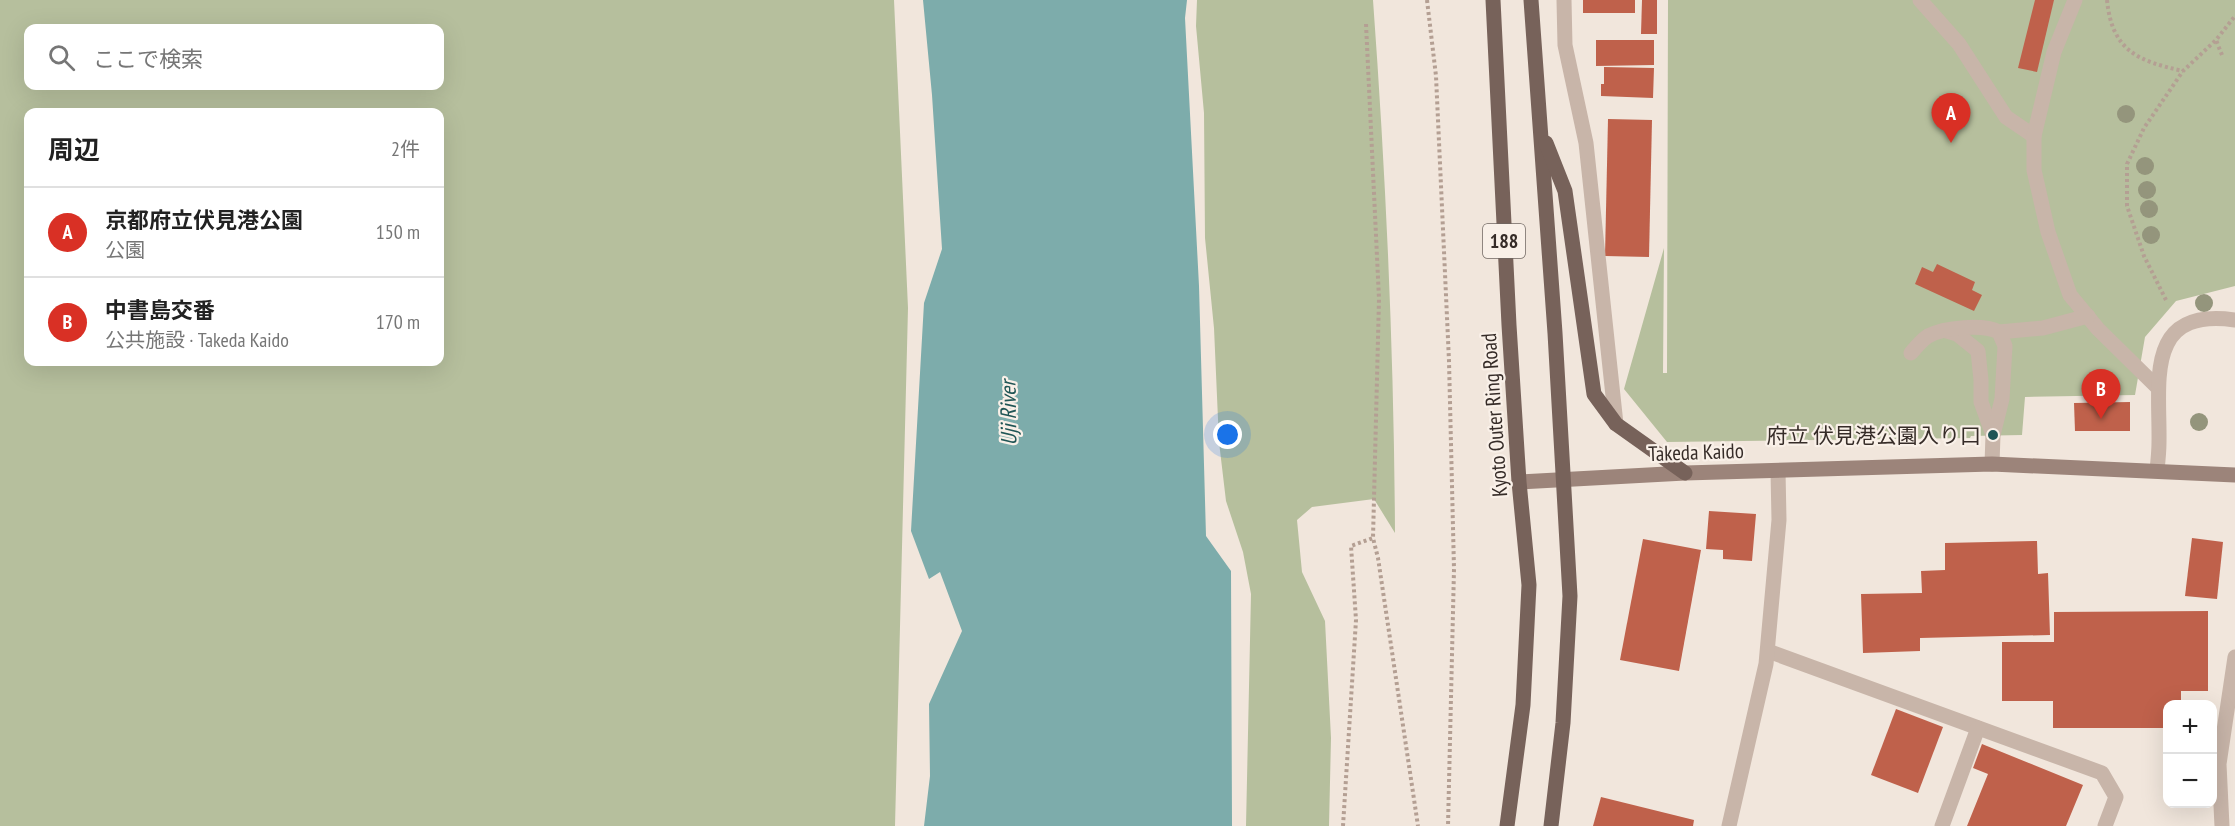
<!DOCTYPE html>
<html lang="ja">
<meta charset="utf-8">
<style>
:root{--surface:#fff;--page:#f6f6f6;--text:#222;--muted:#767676;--line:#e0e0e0;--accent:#d93025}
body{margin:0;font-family:"PT Sans Narrow","Noto Sans JP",sans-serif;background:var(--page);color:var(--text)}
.controls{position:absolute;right:18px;bottom:18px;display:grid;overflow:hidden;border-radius:12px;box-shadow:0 6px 24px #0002}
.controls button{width:54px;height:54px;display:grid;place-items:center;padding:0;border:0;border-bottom:2px solid var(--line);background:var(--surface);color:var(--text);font:30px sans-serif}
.you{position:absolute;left:1228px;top:435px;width:21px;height:21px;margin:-15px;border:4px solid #fff;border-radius:50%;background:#1a73e8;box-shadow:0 0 0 9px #1a73e833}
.badge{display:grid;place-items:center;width:39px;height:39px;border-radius:50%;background:var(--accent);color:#fff;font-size:20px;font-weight:700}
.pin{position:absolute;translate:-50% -50px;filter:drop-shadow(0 2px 3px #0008)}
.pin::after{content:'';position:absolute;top:32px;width:21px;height:18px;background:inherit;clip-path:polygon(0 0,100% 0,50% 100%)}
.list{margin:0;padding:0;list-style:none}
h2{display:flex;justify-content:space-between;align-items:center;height:78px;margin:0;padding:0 24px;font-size:26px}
h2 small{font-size:20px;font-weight:400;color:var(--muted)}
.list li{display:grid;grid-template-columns:39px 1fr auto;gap:18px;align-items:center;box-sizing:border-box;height:90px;padding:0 24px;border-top:2px solid var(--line)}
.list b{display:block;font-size:22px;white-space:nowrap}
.list p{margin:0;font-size:20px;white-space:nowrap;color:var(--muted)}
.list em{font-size:20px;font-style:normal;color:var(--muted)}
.icon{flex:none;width:33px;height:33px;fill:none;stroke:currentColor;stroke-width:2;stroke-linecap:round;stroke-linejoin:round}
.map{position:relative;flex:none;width:2235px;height:826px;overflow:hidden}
.search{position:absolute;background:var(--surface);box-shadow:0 6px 24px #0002;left:24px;top:24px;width:420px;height:66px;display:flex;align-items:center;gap:15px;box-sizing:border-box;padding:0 21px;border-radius:12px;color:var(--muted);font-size:22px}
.panel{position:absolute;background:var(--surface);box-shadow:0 6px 24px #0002;left:24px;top:108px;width:420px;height:258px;border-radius:12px}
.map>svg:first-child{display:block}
.green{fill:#b6bf9d;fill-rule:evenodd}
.water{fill:#7dacab}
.building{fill:#bf614b}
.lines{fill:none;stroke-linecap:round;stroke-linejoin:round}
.path{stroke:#b49f93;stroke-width:4;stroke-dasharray:3 3;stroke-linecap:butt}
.lane{stroke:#c8b5a9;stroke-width:15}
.street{stroke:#c8b5a9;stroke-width:15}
.secondary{stroke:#9c847a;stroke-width:15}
.primary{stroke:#77625a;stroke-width:15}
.tree{fill:#94957c}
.poi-dot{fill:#205555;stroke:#f9f0e8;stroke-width:2}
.labels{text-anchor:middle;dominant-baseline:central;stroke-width:4.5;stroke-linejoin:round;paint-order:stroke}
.shield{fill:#f9f0e8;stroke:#706762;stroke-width:1.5}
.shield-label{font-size:20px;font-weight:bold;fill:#362c28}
.street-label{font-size:21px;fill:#362c28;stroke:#f9f0e8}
.poi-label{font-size:21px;fill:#362c28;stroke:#f9f0e8;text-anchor:end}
.water-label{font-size:22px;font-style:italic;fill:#205555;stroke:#f9f0e8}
</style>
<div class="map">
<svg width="2235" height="826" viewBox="0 0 2235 826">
<rect width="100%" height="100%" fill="#f1e6dc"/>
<g class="green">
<path d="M0 0H894L908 308 895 826H0ZM28 28H440V86H28ZM28 112H440V362H28Z"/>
<path d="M1197 0H1373C1386 177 1394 355 1395 533L1374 499 1312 507 1297 520 1302 572 1325 621 1331 738 1329 826H1246L1251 594 1243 552 1226 501 1219 442 1214 328 1205 238 1204 113 1196 26Z"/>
<polygon points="1668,0 2235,0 2235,286 2176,301 2145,337 2135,395 2025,397 2022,435 1971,436 1970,438 1667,442 1624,389 1664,248 1663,373 1667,373"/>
</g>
<polygon class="water" points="923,0 1187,0 1185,18 1199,286 1206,536 1231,571 1232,826 924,826 930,776 929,704 962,631 940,572 929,579 911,531 924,303 942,249 932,95"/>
<g class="building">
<rect x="1583" y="0" width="52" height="13"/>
<polygon points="1642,0 1657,0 1657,34 1641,34"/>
<polygon points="2035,0 2054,0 2037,72 2018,68"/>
<polygon points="1596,40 1654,40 1654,65 1596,66"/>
<polygon points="1604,67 1654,68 1653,98 1601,96 1601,84 1604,84"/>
<polygon points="1608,119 1652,120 1649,257 1605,256"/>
<polygon points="1937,264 1975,282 1972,290 1982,295 1974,311 1915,284 1922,267 1933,272"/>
<polygon points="2130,402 2130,431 2075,431 2074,403"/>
<polygon points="1709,511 1756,514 1752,561 1723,559 1723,550 1706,549"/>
<polygon points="2192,538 2223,542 2217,599 2185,596"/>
<polygon points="1643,539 1701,550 1679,671 1620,660"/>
<polygon points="2037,541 2038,574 2048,573 2050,635 1920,638 1920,651 1863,653 1861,594 1922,593 1921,571 1945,570 1945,543"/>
<polygon points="2208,611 2208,691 2181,691 2181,704 2168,704 2168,728 2053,728 2053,701 2002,701 2002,642 2054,642 2054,612"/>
<polygon points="1896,709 1943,727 1918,793 1871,775"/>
<polygon points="1982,744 2083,785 2066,826 1967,826 1988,774 1973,768"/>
<polygon points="1601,797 1694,820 1693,826 1593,826"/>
</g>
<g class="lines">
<g class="path">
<polyline points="1427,0 1436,76 1449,361 1454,569 1448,826"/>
<path d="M2107 0C2112 51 2138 61 2183 71"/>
<polyline points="1366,24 1379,299 1373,538"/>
<polyline points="2222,55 2216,40 2235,16"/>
<polyline points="2166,300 2144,256 2127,206 2127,164 2144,128 2183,71 2216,40"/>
<polyline points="1343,826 1356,620 1351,546 1373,538 1378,558 1418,826"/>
</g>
<g class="lane">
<polyline points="1920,0 1959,44 2006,117 2034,136"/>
<polyline points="2075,0 2054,52 2034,136 2034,170 2048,232 2070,295 2098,329 2157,387"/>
<polyline points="1947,331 1957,334 1978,351 1981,380 1981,402 1993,435"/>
<polyline points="1999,332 2043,328 2088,316"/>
<path d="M1911 353C1916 347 1922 340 1928 336 1945 327 1983 324 1999 332L2005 346 2002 399 1993 435 1992 464"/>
<polyline points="1768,651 2102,773 2116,797 2105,826"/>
<polyline points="1729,826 1766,664 1779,520 1778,471"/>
<polyline points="1942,826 1978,728"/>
<polyline points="2222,826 2219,764 2235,657"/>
</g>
<g class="street">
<polyline points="1564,0 1565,45 1586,143 1616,424"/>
<path d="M2157 470C2158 461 2159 452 2159 442 2160 382 2144 307 2235 320"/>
</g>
<polyline class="secondary" points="1519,482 1685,473 1992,464 2235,475"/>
<g class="primary">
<polyline points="1493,0 1509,325 1519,482 1529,585 1523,705 1507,826"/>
<polyline points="1531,0 1555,333 1570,596 1563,723 1551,826"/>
<polyline points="1546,143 1565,191 1594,394 1616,424 1685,473"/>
</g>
</g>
<g class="tree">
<circle cx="2126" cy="114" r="9"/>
<circle cx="2145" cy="166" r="9"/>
<circle cx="2147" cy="190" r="9"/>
<circle cx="2149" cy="209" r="9"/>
<circle cx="2151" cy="235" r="9"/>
<circle cx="2204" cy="303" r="9"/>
<circle cx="2199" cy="422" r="9"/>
</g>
<circle class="poi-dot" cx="1993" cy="435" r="6"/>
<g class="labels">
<rect class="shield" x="1483" y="224" width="42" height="34" rx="4.5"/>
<g class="shield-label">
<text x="1504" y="241">188</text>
</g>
<g class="street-label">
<text transform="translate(1494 415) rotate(-94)">Kyoto Outer Ring Road</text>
<text transform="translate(1696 452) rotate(-2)">Takeda Kaido</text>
</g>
<g class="poi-label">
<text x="1981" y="435">府立 伏見港公園入り口</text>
</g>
<g class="water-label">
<text transform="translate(1008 413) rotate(-91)">Uji River</text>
</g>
</g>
</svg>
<div class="controls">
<button>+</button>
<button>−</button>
</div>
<div class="you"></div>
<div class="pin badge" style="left:1951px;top:143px">A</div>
<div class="pin badge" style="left:2101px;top:419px">B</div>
<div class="search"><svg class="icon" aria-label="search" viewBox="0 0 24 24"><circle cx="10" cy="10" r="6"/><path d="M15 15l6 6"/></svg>ここで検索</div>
<section class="panel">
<h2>周辺<small>2件</small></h2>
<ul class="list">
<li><span class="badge">A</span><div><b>京都府立伏見港公園</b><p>公園</p></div><em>150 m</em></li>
<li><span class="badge">B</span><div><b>中書島交番</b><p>公共施設 · Takeda Kaido</p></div><em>170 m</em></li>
</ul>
</section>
</div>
